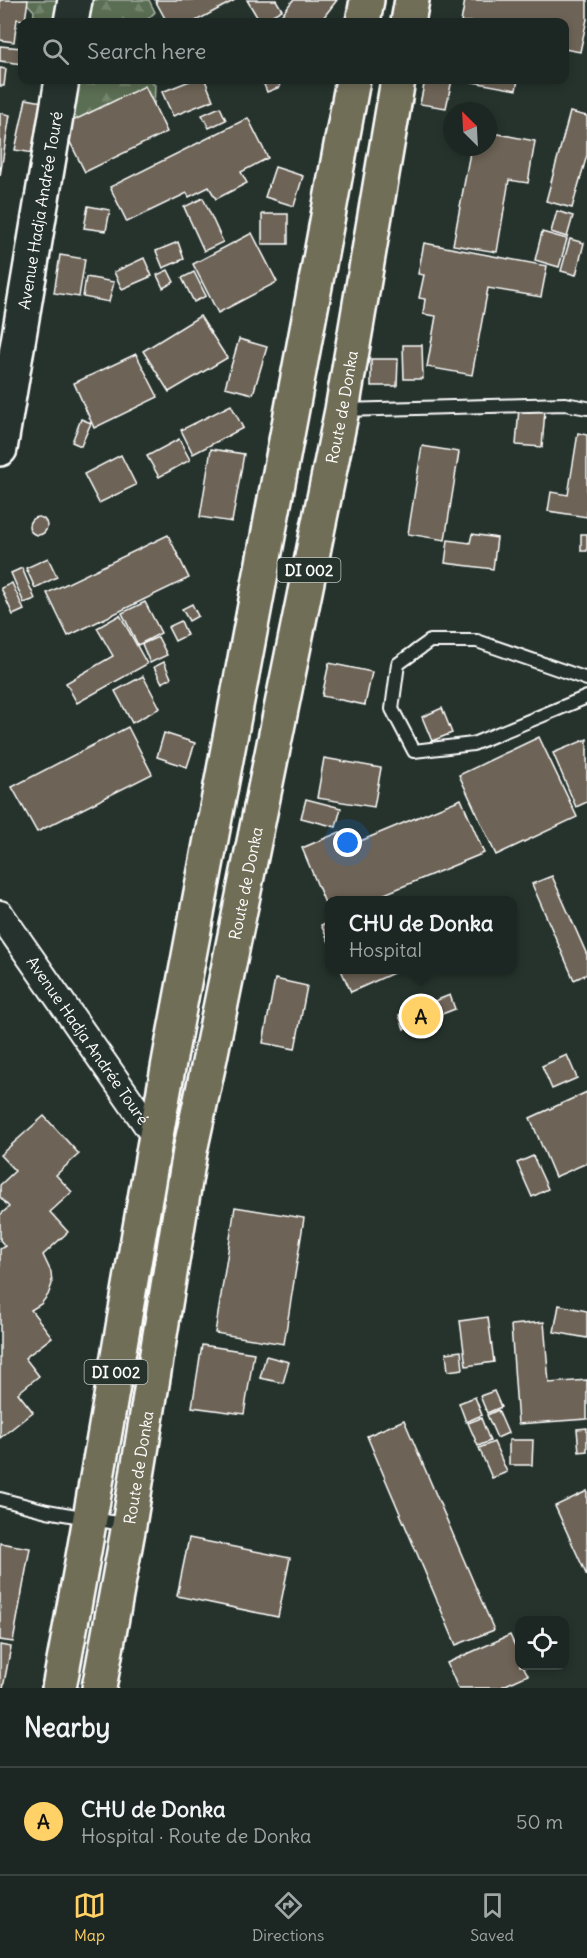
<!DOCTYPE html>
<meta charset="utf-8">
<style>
:root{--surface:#1c2622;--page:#252e2a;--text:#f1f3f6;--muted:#a0a5a5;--line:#3a4340;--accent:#ffd166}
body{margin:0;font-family:Delius,sans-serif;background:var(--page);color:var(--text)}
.controls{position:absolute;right:18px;bottom:18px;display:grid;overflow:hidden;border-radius:12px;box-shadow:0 3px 9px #0003}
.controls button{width:54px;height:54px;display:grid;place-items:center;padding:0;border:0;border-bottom:2px solid var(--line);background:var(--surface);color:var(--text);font:30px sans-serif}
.compass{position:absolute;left:443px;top:102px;width:54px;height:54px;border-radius:50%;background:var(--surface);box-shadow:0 3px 9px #0003;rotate:336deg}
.you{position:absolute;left:348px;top:843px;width:21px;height:21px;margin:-15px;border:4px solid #fff;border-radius:50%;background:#1a73e8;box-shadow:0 0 0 9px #1a73e833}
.badge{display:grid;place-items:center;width:39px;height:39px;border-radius:50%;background:var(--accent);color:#111;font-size:20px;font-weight:700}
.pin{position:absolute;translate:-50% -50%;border:3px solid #fff;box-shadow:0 2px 6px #0006}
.popup{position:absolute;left:325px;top:896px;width:192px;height:78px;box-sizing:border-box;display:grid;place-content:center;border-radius:12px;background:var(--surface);filter:drop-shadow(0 2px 4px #0005);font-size:20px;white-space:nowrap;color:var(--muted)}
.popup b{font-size:22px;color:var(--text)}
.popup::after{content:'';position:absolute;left:50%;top:100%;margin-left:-12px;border:12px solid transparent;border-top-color:var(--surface)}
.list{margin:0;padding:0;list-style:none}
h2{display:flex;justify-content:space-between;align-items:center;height:78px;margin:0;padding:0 24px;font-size:26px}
h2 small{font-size:20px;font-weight:400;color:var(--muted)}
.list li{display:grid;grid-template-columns:39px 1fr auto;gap:18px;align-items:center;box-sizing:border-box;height:108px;padding:0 24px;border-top:2px solid var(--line)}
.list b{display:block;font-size:22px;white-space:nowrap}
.list p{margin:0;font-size:20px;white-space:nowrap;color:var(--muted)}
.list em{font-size:20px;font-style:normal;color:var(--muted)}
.icon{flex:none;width:33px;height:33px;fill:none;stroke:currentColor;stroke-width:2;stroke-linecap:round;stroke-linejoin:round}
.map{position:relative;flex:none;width:587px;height:1688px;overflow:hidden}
.search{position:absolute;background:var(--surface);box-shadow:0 3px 9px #0003;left:18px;right:18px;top:18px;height:66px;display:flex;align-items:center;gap:15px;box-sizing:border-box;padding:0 21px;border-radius:12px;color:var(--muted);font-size:22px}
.sheet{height:186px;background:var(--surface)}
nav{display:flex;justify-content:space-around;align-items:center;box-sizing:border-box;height:84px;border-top:2px solid var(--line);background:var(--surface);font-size:16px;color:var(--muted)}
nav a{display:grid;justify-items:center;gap:3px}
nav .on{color:var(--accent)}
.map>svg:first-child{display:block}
.forest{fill:url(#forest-firs);stroke:#acb6a8;stroke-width:1.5}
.building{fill:#6d6456;stroke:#fff;stroke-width:1.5}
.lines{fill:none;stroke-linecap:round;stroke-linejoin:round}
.lane-casing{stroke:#fff;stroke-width:16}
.street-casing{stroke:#fff;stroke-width:30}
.secondary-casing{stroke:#fff;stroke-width:38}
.primary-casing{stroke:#fff;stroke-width:38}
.lane{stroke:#26332d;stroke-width:12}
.street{stroke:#26332d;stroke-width:26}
.secondary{stroke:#26332d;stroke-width:33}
.primary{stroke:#716e59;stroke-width:33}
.labels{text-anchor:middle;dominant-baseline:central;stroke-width:4.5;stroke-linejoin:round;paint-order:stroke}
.shield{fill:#26332d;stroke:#bec2c0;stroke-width:1.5}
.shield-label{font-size:15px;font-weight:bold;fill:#fff}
.street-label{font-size:16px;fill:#fff;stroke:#26332d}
</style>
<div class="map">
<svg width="587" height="1688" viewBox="0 0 587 1688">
<defs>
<pattern id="forest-firs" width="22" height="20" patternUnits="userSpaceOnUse" patternTransform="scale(1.5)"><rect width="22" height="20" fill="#5a6e52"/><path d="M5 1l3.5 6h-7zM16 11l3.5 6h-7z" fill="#73846c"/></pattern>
</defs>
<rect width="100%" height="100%" fill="#26332d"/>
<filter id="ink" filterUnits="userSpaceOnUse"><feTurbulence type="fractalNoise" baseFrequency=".0167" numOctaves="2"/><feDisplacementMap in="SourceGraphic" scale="12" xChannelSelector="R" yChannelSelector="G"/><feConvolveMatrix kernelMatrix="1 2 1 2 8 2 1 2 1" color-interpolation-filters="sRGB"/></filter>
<g filter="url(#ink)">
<g class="forest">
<polygon points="24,0 149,0 155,12 145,22 33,22 34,11"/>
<polygon points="64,80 149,80 155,85 154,109 85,147 59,109"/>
</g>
<g class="building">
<polygon points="0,0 28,0 25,20 17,19 14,42 0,40"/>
<polygon points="155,0 235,0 194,22 167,22"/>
<polygon points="247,0 276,0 282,10 260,22"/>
<polygon points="293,0 337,0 320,22 276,22"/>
<polygon points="465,0 587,0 587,19 580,52 564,49 564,22 461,22"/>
<polygon points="0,46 22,48 22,64 0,61"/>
<polygon points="0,68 6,69 4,86 0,86"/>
<polygon points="192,80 205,80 213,100 173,116 162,92"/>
<polygon points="269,80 278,80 280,87 267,92 263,82"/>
<polygon points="425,80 452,80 446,108 420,104"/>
<polygon points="462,80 518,80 516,90"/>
<polygon points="145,86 167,132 85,172 62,126"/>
<polygon points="26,99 49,103 39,154 15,150"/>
<polygon points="220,107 226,120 209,128 202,115"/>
<polygon points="570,112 587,116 587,155 572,208 546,201"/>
<polygon points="0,113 10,115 0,176"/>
<polygon points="248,118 268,158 241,172 247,183 216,199 209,187 189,197 187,193 127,222 110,187"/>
<polygon points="488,132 535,141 528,183 509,180 497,252 453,245 471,147 488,147"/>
<polygon points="275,167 303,176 294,206 265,197"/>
<polygon points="203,198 223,242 204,251 184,207"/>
<polygon points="88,206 110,210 106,231 84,228"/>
<polygon points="557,211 573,216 567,237 551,232"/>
<rect x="262" y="214" width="26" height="30"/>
<polygon points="542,232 567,239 559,267 535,260"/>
<polygon points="252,233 277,282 218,313 193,264"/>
<polygon points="570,239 584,243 576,275 561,271"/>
<polygon points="178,242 184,259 163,268 156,251"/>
<polygon points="424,243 547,266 541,297 488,288 472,375 427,367 436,316 423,314 425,299 419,298 424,275 418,274"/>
<polygon points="60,255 85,259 79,297 54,293"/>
<polygon points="144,258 152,276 122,289 114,272"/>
<polygon points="168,270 174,282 163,288 157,275"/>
<polygon points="194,272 206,296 194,302 182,278"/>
<polygon points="86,277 114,282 109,302 83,297"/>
<polygon points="200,316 227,358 169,392 143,351"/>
<polygon points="239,339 267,347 253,394 225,387"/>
<polygon points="403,345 422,345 423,379 404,379"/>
<polygon points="136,354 158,397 94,428 74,383"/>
<polygon points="371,359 398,359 397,386 371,386"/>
<polygon points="231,405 243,428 193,454 181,430"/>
<polygon points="519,408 545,410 542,447 516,445"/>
<polygon points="81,419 91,423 81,446 72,442"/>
<polygon points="578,433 587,435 587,517 548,511 551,492 568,495"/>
<polygon points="179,439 190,460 159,477 147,456"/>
<polygon points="422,446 459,452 445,540 408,534"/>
<polygon points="211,449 244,454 232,522 200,517"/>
<polygon points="121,455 136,485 99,503 84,474"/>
<circle cx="38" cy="526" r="9"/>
<polygon points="472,534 497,538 493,569 445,563 448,540 470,543"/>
<rect x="581" y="534" width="6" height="17"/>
<polygon points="168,535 189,578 68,636 47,593"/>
<polygon points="48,558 57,577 35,588 26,568"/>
<polygon points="22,568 35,599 24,603 11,573"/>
<polygon points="12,583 24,610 13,615 1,588"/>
<polygon points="145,602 161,633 138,645 122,613"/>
<polygon points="192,604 198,616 189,621 182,609"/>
<polygon points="120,615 147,664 77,703 66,683 113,656 97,628"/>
<polygon points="181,621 187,635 175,641 168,627"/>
<polygon points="158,637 167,655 150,663 142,644"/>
<polygon points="164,662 171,678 162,683 154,667"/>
<polygon points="329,663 372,672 365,705 322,696"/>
<polygon points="143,676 160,708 132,723 115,691"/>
<polygon points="442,708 452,733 432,741 422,717"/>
<polygon points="128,727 152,774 37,832 12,787"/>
<polygon points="164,733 195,743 187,767 157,757"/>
<polygon points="539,737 577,817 496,855 459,775"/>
<polygon points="587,739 587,802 576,807 553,753"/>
<polygon points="324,758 381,768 374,807 317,798"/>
<polygon points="306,799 341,808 336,827 301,818"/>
<polygon points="461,799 484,853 370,900 330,900 330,915 302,848 340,832 346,847"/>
<polygon points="552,876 587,955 587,974 574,980 532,884"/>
<polygon points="330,921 330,944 321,925"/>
<polygon points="341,970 400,970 351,992"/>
<polygon points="275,979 307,986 295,1049 263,1043"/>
<polygon points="450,995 455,1009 404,1029 399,1015"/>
<polygon points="567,1055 577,1078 552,1089 542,1066"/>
<polygon points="587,1092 587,1163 555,1177 530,1118"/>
<polygon points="44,1116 79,1154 56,1175 72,1192 50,1212 68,1232 43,1255 51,1272 52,1284 48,1295 41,1304 31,1310 52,1337 25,1358 39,1376 18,1393 33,1412 0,1438 0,1249 5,1246 0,1240 0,1215 9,1207 0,1197 0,1185 15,1171 0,1155"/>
<polygon points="533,1156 548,1189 532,1197 517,1163"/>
<polygon points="235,1207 304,1218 284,1344 215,1333"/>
<polygon points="559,1305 587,1311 587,1338 554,1332"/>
<polygon points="488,1317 494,1362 466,1366 460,1321"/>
<polygon points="544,1322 549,1383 587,1380 587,1419 518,1424 511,1325"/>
<polygon points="202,1345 254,1353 244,1414 192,1407"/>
<polygon points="461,1351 463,1369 448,1371 446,1353"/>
<polygon points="266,1356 289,1362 283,1383 260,1378"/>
<polygon points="494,1391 501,1407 487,1413 480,1396"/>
<polygon points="475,1397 482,1415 466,1422 459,1403"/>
<polygon points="498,1410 508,1433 497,1438 487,1415"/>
<polygon points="481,1418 490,1441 478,1446 468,1423"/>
<polygon points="404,1420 494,1630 456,1645 367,1436"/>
<polygon points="587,1428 587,1451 579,1452 577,1429"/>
<polygon points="509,1440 533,1440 532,1465 509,1465"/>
<polygon points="494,1442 507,1472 492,1478 479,1448"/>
<polygon points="587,1491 587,1576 555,1506"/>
<polygon points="189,1538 290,1558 278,1617 177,1596"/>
<polygon points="0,1543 30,1548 13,1642 0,1640"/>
<polygon points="510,1635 520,1657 520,1666 523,1666 528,1675 499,1688 458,1688 447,1663"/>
<polygon points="0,1645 11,1647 3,1688 0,1688"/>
</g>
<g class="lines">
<g class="lane-casing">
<g id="lane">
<polyline points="343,410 565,404 587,408"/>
<polyline points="587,679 477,641 430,641 398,664 392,709 414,751 473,744 587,697"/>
<polyline points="0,1499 47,1511 128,1525"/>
</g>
</g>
<g class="street-casing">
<g id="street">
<path id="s1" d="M0 914 156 1138"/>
</g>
</g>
<g class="secondary-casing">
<g id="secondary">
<polyline points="71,22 75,0"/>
<path id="s2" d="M0 449 62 80"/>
</g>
</g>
<g class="primary-casing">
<g id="primary">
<polyline points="363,22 367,0"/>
<polyline points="408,22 412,0"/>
<path d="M59 1688C99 1478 132 1267 170 1057 230 731 294 406 353 80"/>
<path id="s3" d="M99 1688 129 1525 190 1151 210 1058 342 410 398 80"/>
</g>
</g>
<use href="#lane" class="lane"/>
<use href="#street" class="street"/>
<use href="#secondary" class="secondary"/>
<use href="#primary" class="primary"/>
</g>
</g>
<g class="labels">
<g class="shield">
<rect x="277.5" y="558" width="63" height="24" rx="4.5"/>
<rect x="84.5" y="1360" width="63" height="24" rx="4.5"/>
</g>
<g class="shield-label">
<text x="309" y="570">DI 002</text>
<text x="116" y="1372">DI 002</text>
</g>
<g class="street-label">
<text stroke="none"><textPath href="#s2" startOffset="242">Avenue Hadja Andrée Touré</textPath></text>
<text stroke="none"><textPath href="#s3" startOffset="1304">Route de Donka</textPath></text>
<text stroke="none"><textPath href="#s3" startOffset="818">Route de Donka</textPath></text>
<text stroke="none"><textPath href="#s1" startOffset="154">Avenue Hadja Andrée Touré</textPath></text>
<text stroke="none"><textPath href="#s3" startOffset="224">Route de Donka</textPath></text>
</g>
</g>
</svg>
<div class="controls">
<button><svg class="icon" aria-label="locate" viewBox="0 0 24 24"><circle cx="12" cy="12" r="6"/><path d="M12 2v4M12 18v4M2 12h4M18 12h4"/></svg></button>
</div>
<svg class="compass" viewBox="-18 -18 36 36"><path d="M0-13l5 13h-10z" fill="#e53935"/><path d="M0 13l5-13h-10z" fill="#a0a5a5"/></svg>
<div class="you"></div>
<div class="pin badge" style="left:421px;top:1016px">A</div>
<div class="popup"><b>CHU de Donka</b>Hospital</div>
<div class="search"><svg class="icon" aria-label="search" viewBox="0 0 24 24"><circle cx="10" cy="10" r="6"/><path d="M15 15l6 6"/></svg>Search here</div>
</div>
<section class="sheet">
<h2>Nearby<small></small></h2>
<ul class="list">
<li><span class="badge">A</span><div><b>CHU de Donka</b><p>Hospital · Route de Donka</p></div><em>50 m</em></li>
</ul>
</section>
<nav>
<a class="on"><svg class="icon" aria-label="map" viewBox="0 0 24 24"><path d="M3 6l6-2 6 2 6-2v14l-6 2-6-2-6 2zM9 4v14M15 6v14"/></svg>Map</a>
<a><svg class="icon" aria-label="directions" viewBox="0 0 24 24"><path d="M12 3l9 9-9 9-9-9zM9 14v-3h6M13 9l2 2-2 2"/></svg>Directions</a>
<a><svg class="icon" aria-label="saved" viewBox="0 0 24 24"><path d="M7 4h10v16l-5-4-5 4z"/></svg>Saved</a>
</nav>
